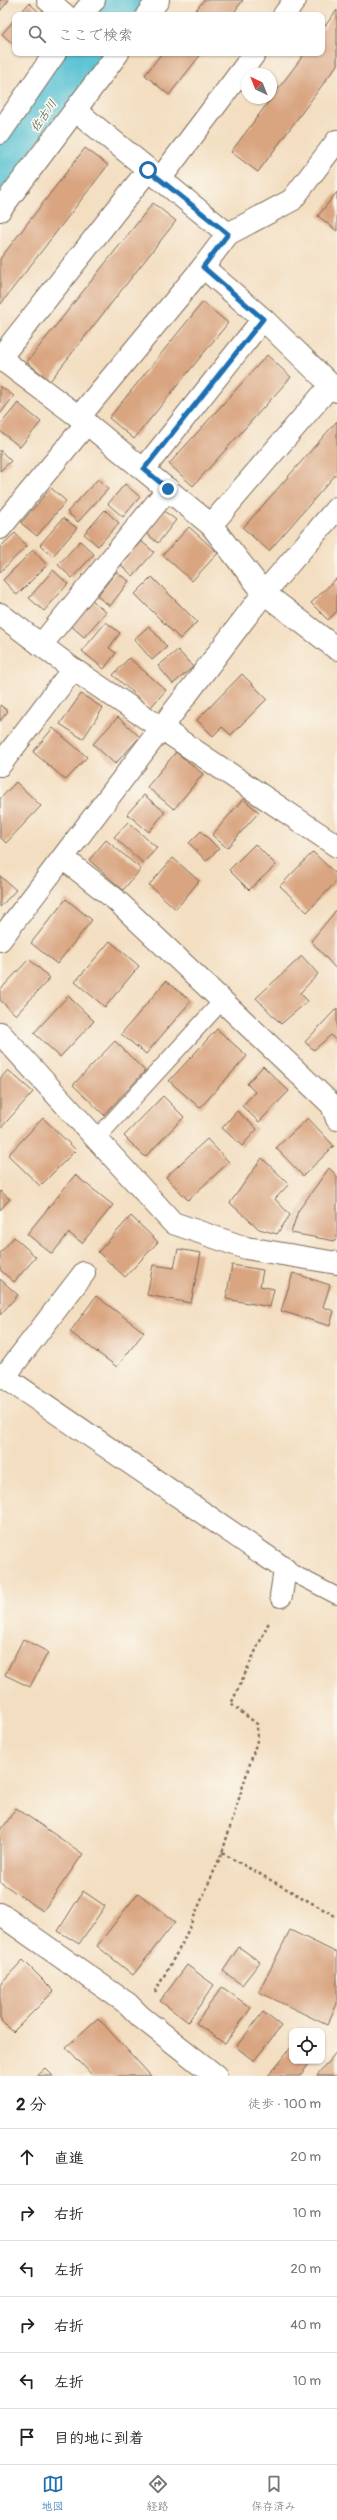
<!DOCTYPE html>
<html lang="ja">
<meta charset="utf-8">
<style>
:root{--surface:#fff;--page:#f6f6f6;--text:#222;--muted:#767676;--line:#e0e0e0;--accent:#1f6fb2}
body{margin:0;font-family:Pangolin,"Klee One",sans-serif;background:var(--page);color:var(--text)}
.controls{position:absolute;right:12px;bottom:12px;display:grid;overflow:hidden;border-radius:8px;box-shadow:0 1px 3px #0004}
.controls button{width:36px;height:36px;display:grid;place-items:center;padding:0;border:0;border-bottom:1px solid var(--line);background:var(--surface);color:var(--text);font:20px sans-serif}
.compass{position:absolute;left:241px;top:68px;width:36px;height:36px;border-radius:50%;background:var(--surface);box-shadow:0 1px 3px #0004;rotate:317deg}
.stop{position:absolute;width:12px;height:12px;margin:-9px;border:3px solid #1f6fb2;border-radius:50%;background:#fff}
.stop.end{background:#1f6fb2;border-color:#fff;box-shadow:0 1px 4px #0008}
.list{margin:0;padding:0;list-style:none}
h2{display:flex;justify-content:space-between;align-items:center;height:52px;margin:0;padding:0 16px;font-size:17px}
h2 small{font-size:13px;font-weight:400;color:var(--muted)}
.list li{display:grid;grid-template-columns:26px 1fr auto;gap:12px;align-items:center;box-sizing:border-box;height:56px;padding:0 16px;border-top:1px solid var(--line)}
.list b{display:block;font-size:15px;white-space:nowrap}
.list em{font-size:13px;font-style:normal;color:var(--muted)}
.icon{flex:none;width:22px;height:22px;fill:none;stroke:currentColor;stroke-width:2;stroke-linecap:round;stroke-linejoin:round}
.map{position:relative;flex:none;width:337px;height:2076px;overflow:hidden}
.search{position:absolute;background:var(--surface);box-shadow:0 1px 3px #0004;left:12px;right:12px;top:12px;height:44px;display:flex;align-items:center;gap:10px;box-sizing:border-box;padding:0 14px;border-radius:8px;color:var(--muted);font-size:15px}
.sheet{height:388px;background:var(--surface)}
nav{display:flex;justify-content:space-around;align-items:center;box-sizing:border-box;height:56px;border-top:1px solid var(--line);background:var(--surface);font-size:11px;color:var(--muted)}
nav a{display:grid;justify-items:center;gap:2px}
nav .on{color:var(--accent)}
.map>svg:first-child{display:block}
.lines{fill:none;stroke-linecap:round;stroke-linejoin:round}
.river{stroke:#57c1d3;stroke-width:58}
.building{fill:#d9a581}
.service-casing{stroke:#7b6957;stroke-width:18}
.minor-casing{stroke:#7b6957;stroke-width:24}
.path{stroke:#7b6957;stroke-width:2.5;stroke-dasharray:3 3;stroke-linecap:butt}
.service{stroke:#fff;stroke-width:16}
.minor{stroke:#fff;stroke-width:22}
.route{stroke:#1f6fb2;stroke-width:5}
.labels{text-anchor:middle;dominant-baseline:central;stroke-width:3.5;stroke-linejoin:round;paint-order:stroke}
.water-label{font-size:12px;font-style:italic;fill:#435754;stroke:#fbf7ec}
</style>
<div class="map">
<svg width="337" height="2076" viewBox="0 0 337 2076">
<rect width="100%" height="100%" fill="#fbf7ec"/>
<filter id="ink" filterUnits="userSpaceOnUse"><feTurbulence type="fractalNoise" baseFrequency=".025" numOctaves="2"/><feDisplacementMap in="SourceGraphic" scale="8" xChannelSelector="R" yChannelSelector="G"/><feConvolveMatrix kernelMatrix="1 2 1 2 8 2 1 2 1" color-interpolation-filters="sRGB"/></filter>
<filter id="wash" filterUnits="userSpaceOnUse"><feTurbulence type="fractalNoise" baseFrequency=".012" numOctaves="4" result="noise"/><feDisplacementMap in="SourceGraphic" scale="16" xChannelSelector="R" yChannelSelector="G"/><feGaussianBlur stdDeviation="0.9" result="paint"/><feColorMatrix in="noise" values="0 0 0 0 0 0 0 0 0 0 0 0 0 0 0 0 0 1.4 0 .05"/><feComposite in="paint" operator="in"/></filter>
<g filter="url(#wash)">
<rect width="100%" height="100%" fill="#f3dec1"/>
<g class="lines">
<g class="river">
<polyline points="115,15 125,0"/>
<polyline points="0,180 88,53"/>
</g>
</g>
<g id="blocks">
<g class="building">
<polygon points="0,0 9,0 0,11"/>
<polygon points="204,0 243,0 232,15 192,15"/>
<polygon points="29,3 42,15 19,15"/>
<polygon points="337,10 337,65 258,172 231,152 305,53 322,53 322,30"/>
<polygon points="15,19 15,46 2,34"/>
<polygon points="162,53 202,53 169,95 145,75"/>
<polygon points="85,148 108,165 0,305 0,259"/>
<polygon points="337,192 337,231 318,216"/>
<polygon points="153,203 176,221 50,381 27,362"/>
<polygon points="203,302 228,323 134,439 109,418"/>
<polygon points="267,355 291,377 193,486 169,464"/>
<polygon points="0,386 14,396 0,414"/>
<polygon points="18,403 41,422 20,447 0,431 0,425"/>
<polygon points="337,421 337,473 269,551 243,528"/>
<polygon points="0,450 11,461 0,471"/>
<polygon points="98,479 108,489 78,522 67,512"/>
<polygon points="125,484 140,497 123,517 108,504"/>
<polygon points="51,488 66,501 37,536 21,523"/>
<polygon points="105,510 119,523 98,546 84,534"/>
<polygon points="164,511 176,520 158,543 146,533"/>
<polygon points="63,518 77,528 53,556 40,545"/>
<polygon points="189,527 218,553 192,581 163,555"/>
<polygon points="15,533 27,546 0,572 0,547"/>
<polygon points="80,541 94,554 72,578 58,565"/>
<polygon points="141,541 154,552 133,576 121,565"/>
<polygon points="33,550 47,565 17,595 3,580"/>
<polygon points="53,570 68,584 44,611 29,598"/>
<polygon points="116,572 129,581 110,606 97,596"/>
<polygon points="152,577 197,622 180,639 135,594"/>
<polygon points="337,578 337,611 328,620 311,603"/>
<polygon points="92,600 106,612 84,637 70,625"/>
<polygon points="106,622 120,633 109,648 116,653 104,669 82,651"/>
<polygon points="149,626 167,647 152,660 134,639"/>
<polygon points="178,650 193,667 173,684 158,666"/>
<polygon points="129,658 166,690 150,708 113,675"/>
<polygon points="242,674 267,699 231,735 222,727 213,736 197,720"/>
<polygon points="81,694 103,708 83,739 60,724"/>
<polygon points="0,705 8,711 0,721"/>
<polygon points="118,717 140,737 115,764 93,744"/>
<polygon points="53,728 87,757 66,780 33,752"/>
<polygon points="176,752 203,774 174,809 147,787"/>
<polygon points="16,782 41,806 6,843 0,837 0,799"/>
<polygon points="144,795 165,812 149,832 127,814"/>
<polygon points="243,799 259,812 227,848 212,835"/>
<polygon points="128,822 157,848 143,863 114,837"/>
<polygon points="201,831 219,849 206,861 189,843"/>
<polygon points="106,840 141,869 123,890 89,860"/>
<polygon points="255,844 276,865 249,890 229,870"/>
<polygon points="313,852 337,875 337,881 307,912 280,886"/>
<polygon points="173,858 199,881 176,909 149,885"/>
<polygon points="0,876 16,890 0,907"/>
<polygon points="66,899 92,920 57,964 31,943"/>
<polygon points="337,909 337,970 311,941"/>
<polygon points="110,941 139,966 105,1007 75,982"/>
<polygon points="302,956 318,974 300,993 308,1001 281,1024 256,998"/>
<polygon points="29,959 50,978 16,1015 0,1000 0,990"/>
<polygon points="166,981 191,1001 146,1054 121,1034"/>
<polygon points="68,996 94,1021 60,1057 34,1033"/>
<polygon points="337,1008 337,1042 331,1035 314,1050 305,1042"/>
<polygon points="217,1029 247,1056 200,1108 169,1081"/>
<polygon points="115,1041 145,1071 104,1115 73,1085"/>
<polygon points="263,1066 289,1091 259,1122 242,1106 255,1092 247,1084"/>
<polygon points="8,1070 33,1092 0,1129 0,1079"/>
<polygon points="163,1096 184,1117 145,1157 124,1136"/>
<polygon points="237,1111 257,1129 242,1146 222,1128"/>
<polygon points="43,1118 76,1150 40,1186 8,1155"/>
<polygon points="308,1118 334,1146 303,1176 276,1148"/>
<polygon points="207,1139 229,1162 188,1200 166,1177"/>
<polygon points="262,1158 289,1184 275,1199 290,1215 277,1234 259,1229 230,1203"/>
<polygon points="329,1168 337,1176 337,1239 335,1241 291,1233 298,1211"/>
<polygon points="75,1175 113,1205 82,1243 69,1233 52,1254 27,1234"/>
<polygon points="0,1191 10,1199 0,1210"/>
<polygon points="131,1216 158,1242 125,1277 98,1252"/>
<polygon points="14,1237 36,1257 14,1282 0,1270 0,1253"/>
<polygon points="178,1249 201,1253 191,1303 147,1295 153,1265 174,1268"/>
<polygon points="232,1265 263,1270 260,1286 274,1289 270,1307 226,1299"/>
<polygon points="293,1273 330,1285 323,1307 334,1311 330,1326 281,1311"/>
<polygon points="0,1279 18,1295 0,1315"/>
<polygon points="96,1296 144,1332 117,1367 70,1332"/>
<polygon points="23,1639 48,1652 30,1687 5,1675"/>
<polygon points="16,1808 83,1854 43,1911 0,1882 0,1832"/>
<polygon points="83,1891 105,1906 79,1944 58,1931"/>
<polygon points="138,1893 175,1922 133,1975 97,1946"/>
<polygon points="290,1930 337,1953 337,2004 327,2025 259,1992"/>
<polygon points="239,1947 260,1962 242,1985 223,1971"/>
<polygon points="23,1960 54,1991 13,2032 0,2019 0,1984"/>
<polygon points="187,1965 214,1985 188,2022 160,2001"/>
<polygon points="222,1987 251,2008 225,2044 196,2023"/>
<polygon points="263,2012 281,2026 254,2061 236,2047"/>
<polygon points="98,2018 151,2076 93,2076 66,2047"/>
<polygon points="292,2046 292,2061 311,2061 300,2076 268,2076"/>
<polygon points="337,2051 337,2076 317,2076"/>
<polygon points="45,2068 53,2076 36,2076"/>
</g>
</g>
</g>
<g filter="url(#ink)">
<use href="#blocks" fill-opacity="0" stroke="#7b6957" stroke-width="1"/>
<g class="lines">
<g class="service-casing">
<g id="service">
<polyline points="96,1139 222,1001"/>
<polyline points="285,1569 337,1596"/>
</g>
</g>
<g class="minor-casing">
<g id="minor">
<polyline points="48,0 65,15"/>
<polyline points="82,15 94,0"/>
<polyline points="147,15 158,0"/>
<polyline points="284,15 295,0"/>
<polyline points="75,110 228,234 292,200 337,141"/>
<polyline points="0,133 55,53"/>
<polyline points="160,179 255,53"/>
<polyline points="0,210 118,53"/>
<polyline points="228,234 203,267 263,319 337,391"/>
<polyline points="0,358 79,417 211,525 264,593 337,649"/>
<polyline points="0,358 148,170"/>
<polyline points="79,417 203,267"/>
<polyline points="144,469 263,319"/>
<polyline points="211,525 330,386"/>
<polyline points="0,528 87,423"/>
<polyline points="0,614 73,669 337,846"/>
<polyline points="41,645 168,489"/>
<polyline points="0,765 73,669"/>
<polyline points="63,858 115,899 332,1105 337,1119"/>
<polyline points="0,940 264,593 337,508"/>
<polyline points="0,1033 173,1223 246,1248 337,1263"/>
<polyline points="0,1374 285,1569 281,1596"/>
<polyline points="4,1377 84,1273"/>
<polyline points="0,1914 128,2004 141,2017 216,2076"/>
</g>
</g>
<g class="path">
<polyline points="222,1853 337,1917"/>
<polyline points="155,1992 183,1942 222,1853 257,1741 257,1724 231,1704 269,1622"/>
</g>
<use href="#service" class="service"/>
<use href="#minor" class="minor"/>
</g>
</g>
<g class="lines" filter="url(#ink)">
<polyline class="route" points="148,170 228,234 203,267 263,319 144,469 168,489"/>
</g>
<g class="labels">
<g class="water-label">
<text transform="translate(44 116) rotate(-55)">佐古川</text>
</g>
</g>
</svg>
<div class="controls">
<button><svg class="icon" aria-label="locate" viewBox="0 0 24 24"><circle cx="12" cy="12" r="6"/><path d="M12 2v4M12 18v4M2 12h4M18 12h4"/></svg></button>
</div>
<svg class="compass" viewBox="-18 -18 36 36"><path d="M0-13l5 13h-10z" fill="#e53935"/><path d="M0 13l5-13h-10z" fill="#767676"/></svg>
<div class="stop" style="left:148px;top:170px"></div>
<div class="stop end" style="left:168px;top:489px"></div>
<div class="search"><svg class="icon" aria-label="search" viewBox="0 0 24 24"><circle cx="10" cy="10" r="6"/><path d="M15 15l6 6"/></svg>ここで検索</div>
</div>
<section class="sheet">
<h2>2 分<small>徒歩 · 100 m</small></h2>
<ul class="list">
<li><svg class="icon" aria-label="ahead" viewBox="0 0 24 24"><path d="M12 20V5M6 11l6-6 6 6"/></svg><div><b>直進</b></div><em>20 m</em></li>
<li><svg class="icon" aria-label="right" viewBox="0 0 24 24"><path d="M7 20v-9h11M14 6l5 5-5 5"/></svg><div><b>右折</b></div><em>10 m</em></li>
<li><svg class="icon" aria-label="left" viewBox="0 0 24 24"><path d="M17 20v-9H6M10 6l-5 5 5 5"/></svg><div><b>左折</b></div><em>20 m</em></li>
<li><svg class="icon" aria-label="right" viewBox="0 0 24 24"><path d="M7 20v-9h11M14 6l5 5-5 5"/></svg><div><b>右折</b></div><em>40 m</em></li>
<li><svg class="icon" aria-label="left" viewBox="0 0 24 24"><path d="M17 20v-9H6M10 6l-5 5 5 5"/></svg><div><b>左折</b></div><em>10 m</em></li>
<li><svg class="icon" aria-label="arrive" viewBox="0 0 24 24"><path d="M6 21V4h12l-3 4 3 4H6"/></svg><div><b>目的地に到着</b></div></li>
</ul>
</section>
<nav>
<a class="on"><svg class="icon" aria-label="map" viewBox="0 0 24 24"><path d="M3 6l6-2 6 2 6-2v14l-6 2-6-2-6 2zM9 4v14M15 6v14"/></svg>地図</a>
<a><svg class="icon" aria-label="directions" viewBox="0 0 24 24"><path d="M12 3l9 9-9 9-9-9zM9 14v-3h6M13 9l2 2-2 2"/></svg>経路</a>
<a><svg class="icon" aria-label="saved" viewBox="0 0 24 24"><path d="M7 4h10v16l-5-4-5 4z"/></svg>保存済み</a>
</nav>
